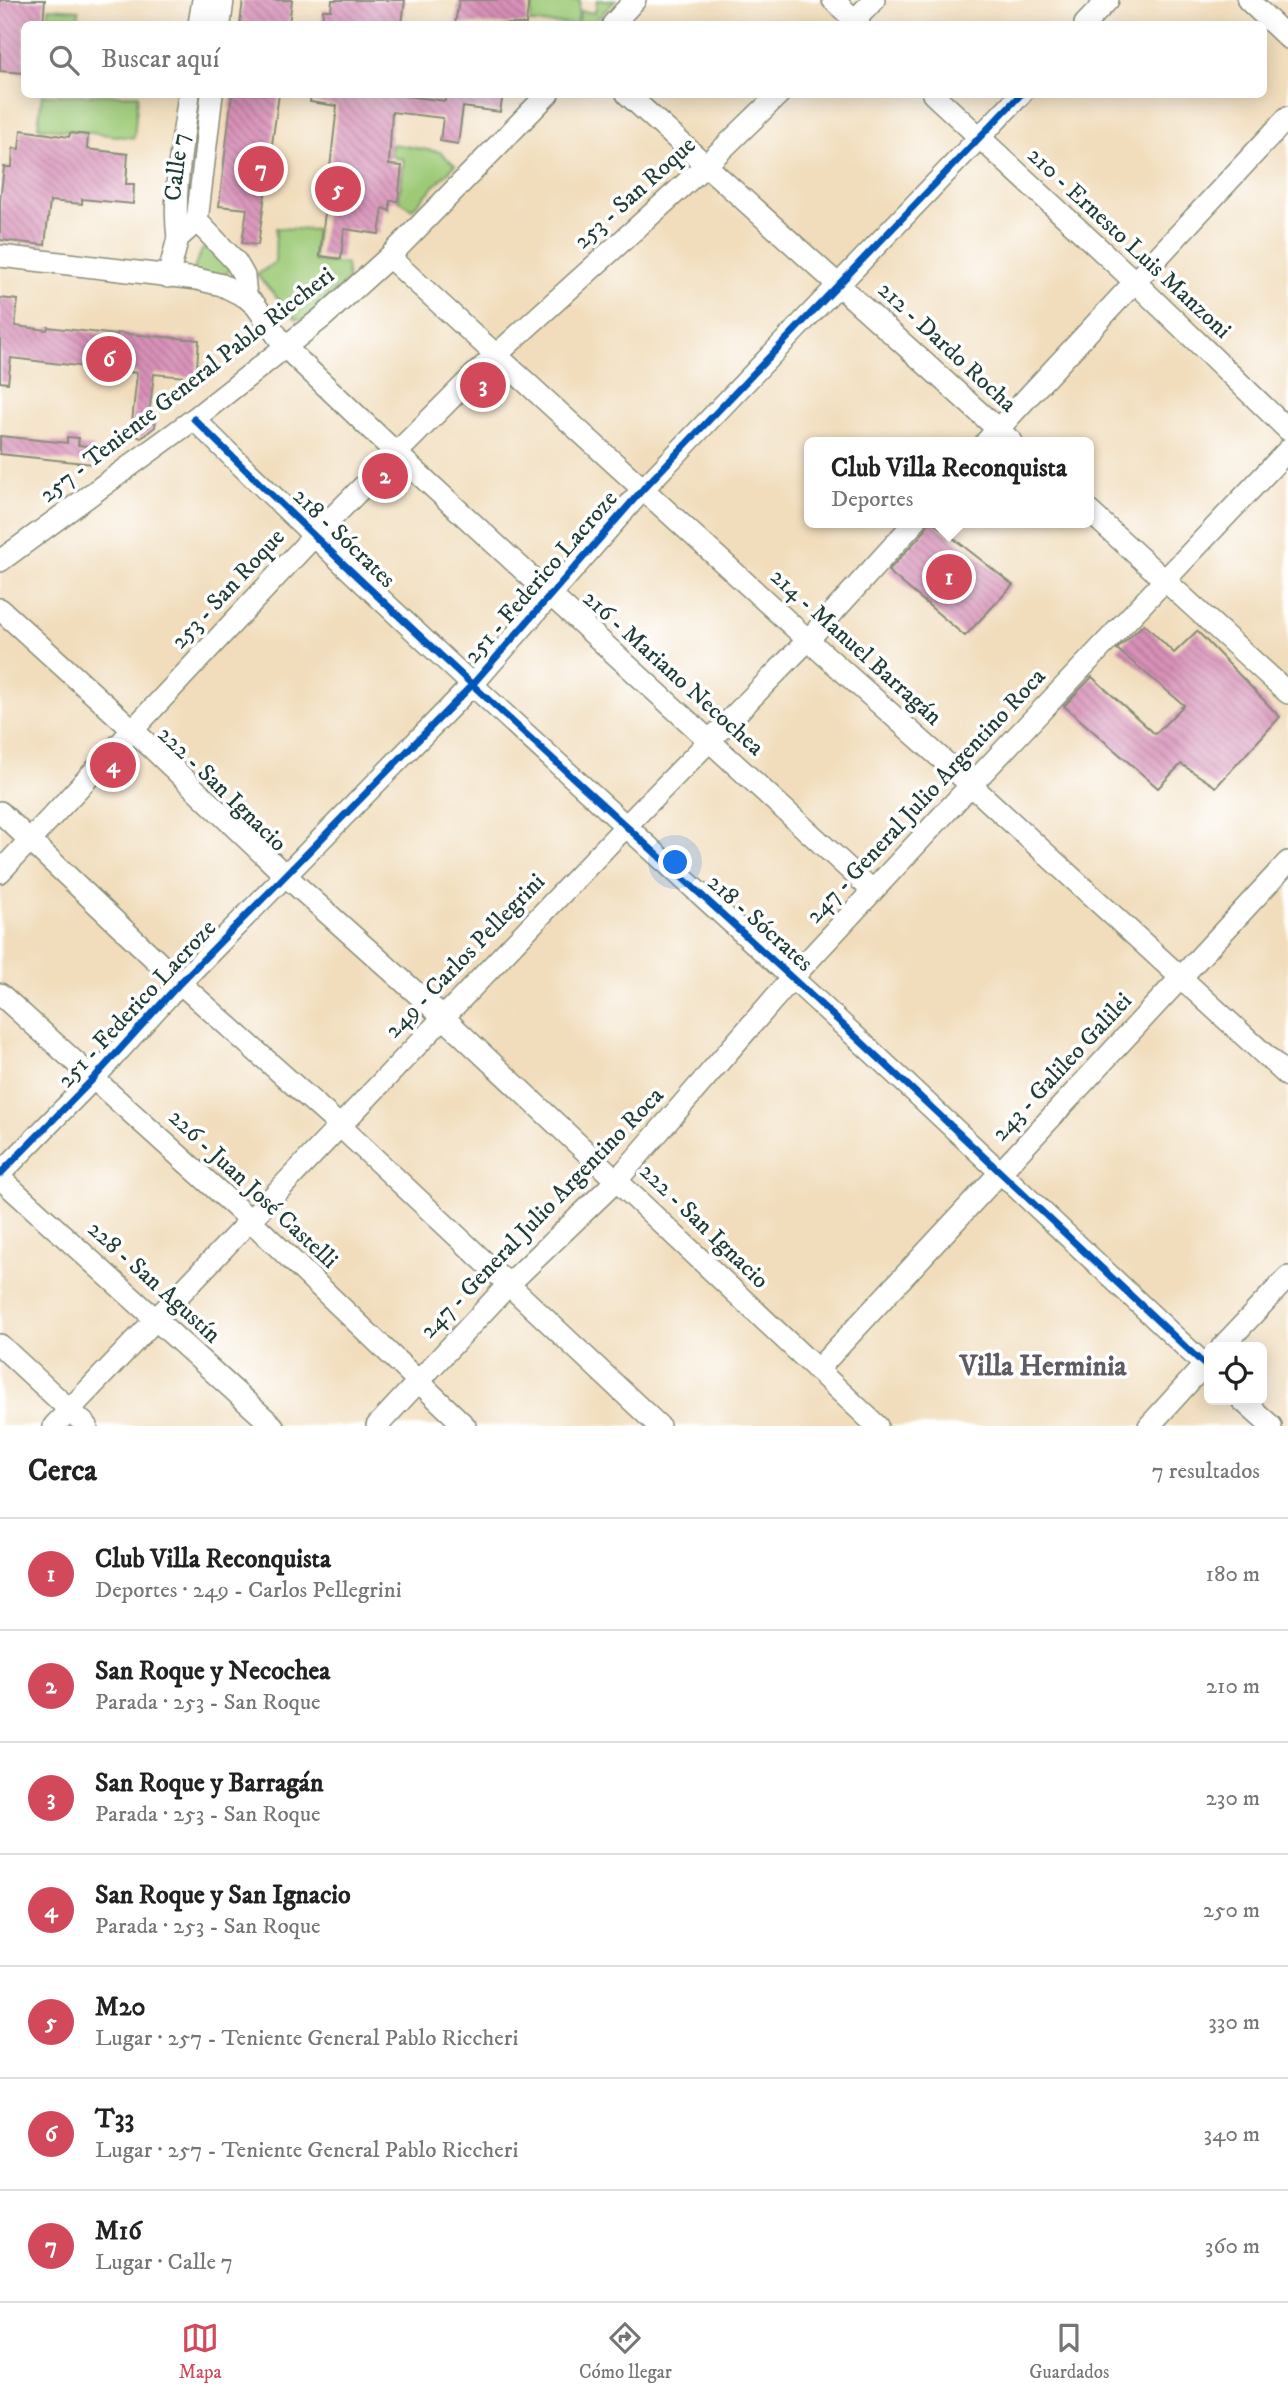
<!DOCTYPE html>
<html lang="es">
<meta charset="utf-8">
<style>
:root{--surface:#fff;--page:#f2f2f2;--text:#222;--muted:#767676;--line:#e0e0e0;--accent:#d1495b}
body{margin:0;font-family:"IM FELL DW Pica",serif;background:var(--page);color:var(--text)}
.controls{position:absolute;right:21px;bottom:21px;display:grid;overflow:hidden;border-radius:10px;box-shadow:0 4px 18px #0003}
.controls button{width:63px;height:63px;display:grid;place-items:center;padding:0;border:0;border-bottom:2px solid var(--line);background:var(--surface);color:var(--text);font:35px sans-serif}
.you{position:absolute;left:676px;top:863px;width:24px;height:24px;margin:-18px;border:5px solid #fff;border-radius:50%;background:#1a73e8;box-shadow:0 0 0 10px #1a73e833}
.badge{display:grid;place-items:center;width:46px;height:46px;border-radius:50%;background:var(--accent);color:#fff;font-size:23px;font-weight:700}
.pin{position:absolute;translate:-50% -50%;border:4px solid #fff;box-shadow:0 2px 7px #0006}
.popup{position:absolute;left:804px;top:437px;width:290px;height:91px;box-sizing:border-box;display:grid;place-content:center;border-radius:10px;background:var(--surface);filter:drop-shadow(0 2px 5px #0005);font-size:23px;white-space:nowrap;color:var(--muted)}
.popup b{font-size:26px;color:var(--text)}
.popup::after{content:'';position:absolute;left:50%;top:100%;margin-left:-14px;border:14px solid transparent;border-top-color:var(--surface)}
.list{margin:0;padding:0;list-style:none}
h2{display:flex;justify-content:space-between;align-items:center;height:91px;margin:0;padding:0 28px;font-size:30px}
h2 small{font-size:23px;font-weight:400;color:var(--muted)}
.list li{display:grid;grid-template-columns:46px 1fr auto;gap:21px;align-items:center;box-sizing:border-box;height:112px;padding:0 28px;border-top:2px solid var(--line)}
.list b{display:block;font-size:26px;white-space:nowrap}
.list p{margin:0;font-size:23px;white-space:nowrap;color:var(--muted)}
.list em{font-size:23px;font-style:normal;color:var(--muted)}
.icon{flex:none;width:38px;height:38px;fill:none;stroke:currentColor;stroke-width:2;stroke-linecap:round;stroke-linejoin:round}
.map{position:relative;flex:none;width:1288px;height:1426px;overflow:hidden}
.search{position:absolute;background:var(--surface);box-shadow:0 4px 18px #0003;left:21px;right:21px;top:21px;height:77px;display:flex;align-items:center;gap:18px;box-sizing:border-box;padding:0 24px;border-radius:10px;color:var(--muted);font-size:26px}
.sheet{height:875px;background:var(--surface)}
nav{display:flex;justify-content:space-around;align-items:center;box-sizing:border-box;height:98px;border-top:2px solid var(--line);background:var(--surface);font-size:19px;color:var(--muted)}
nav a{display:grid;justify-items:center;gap:4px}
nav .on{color:var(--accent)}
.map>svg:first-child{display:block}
.green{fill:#9eca77;stroke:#5e8456;stroke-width:2}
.building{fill:url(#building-back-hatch)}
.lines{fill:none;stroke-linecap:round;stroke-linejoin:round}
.minor-casing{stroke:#888d78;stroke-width:24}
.minor{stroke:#fff;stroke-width:21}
.cycleway-casing{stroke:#fff;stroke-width:11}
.cycleway{stroke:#0057b8;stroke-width:7}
.labels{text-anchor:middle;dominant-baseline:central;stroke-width:7;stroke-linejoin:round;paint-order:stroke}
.street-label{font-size:24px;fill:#1f3d34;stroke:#fff}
.quarter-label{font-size:28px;font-weight:bold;fill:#605a62;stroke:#fff}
</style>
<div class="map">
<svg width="1288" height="1426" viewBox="0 0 1288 1426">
<defs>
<pattern id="building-back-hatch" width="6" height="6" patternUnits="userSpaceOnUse" patternTransform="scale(1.75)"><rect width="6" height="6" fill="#d890b7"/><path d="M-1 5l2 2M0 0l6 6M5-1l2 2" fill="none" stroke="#af7796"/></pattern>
</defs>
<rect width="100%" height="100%" fill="#fff"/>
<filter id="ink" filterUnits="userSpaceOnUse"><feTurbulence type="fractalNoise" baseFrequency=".0143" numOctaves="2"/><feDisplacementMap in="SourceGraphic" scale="14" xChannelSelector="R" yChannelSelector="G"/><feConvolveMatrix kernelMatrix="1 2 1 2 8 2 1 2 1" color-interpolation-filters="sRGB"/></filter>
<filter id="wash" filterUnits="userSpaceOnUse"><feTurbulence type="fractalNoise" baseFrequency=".00686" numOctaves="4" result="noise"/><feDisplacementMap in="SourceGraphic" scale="28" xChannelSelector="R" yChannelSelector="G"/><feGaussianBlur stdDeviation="1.57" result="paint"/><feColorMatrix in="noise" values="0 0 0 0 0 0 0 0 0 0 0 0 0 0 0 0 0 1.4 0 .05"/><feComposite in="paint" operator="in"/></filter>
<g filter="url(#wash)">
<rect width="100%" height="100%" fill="#f1ddbc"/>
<g class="green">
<polygon points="533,0 580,0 577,24 530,23"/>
<polygon points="597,0 616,0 592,24 579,24 580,11 595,13"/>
<polygon points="49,8 79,10 78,24 48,24"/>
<polygon points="42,95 138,95 134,138 38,127"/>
<polygon points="392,144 440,152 455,165 412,209 399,200 404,159 395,158 394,155 391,155"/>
<polygon points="276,228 316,230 314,261 346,264 348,280 304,320 296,319 257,275 275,262"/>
<polygon points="208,247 232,266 220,283 192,273 202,250"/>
</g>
<g id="blocks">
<g class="building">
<polygon points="0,0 45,0 43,24 24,24 24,73 0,71"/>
<polygon points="243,0 292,0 289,24 240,24"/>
<polygon points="332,0 405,0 402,24 345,22 345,24 322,24 323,10 331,10"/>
<polygon points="459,0 529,0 526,24 455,24"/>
<polygon points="232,94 279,94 258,245 242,243 247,209 219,206"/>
<polygon points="311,94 391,94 445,101 446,94 503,94 500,112 463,107 458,144 440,141 443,118 392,112 389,165 402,166 398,201 390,201 390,211 383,208 379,234 344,229 341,259 320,256 337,106 310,102"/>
<polygon points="21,130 69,137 70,133 88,135 87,149 128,154 126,184 134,184 133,204 82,199 82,204 50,201 45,245 0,240 0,200 4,167 12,167 13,148 19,149"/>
<polygon points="0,298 18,300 15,326 47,330 48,327 117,335 117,333 199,340 196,378 154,374 149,415 156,415 155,427 141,438 131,433 137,373 11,358 8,383 0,382"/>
<polygon points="0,436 67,443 67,437 79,438 78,445 94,447 93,464 0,454"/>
<polygon points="934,523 1013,585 965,636 888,571 924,532 928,523"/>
<polygon points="1144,624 1174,653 1197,631 1280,717 1216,787 1181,764 1158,788 1064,706 1092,677 1155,734 1184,705 1117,649"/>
</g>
</g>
</g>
<g filter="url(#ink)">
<use href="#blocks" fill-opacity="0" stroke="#888d78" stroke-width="2"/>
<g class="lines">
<g class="minor-casing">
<g id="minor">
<polyline points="833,0 859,24"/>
<polyline points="1248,0 1288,38"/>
<polyline points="199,24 203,0"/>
<polyline points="220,24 223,0"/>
<polyline points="613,24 635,0"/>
<polyline points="851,24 874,0"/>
<polyline points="1085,24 1108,0"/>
<polyline points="627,94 1012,442"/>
<polyline points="933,94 1134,281 1288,430"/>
<polyline points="197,221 236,262 244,276 246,297"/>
<path d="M178 238C172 190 183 142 189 94"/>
<polyline points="0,256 197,279 222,285 246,297 256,306 286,348 396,453 873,891"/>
<polyline points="389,257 808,640 971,785 1288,1076"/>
<polyline points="168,277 178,238 197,221 212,94"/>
<path d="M194 419C388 611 590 793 791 977 932 1106 1070 1239 1209 1369"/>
<polyline points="986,442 1288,117"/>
<polyline points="1089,511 1288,693"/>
<polyline points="0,561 194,419 323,317 389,257 548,94"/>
<polyline points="0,609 132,729 286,876 443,1017 877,1426"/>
<polyline points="0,812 180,983 340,1126 659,1426"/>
<polyline points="0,872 313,537 474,375 706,165 779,94"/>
<polyline points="0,994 250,1220 465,1426"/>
<polyline points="0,1174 94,1078 180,983 472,685 643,489 1021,94"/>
<polyline points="0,1178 273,1426"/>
<polyline points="0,1345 87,1426"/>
<polyline points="1222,1347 1288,1277"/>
<polyline points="817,1370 1288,862"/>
<polyline points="1242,1400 1271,1426"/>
<polyline points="54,1426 625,827 808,640 914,523"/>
<polyline points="377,1426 509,1284 617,1180 792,978 971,785 1288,450"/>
<polyline points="1149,1426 1209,1360"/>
</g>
</g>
<use href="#minor" class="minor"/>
<g class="cycleway-casing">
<g id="cycleway">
<path d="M194 419C388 611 590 793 791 977 932 1106 1070 1239 1209 1369"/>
<polyline points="0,1174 94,1078 180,983 472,685 643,489 1021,94"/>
</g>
</g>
<use href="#cycleway" class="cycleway"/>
</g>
</g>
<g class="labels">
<g class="street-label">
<text transform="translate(177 167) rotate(-83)">Calle 7</text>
<text transform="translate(635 193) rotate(-42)">253 - San Roque</text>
<text transform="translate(1129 243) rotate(43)">210 - Ernesto Luis Manzoni</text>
<text transform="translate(947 347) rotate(43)">212 - Dardo Rocha</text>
<text transform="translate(187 385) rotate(-38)">257 - Teniente General Pablo Riccheri</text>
<text transform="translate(344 538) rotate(44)">218 - Sócrates</text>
<text transform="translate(541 577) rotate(-49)">251 - Federico Lacroze</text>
<text transform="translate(228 589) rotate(-47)">253 - San Roque</text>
<text transform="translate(856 647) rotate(42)">214 - Manuel Barragán</text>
<text transform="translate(673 673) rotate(42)">216 - Mariano Necochea</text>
<text transform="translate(222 789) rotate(44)">222 - San Ignacio</text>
<text transform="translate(926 796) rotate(-47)">247 - General Julio Argentino Roca</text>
<text transform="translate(760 923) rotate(42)">218 - Sócrates</text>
<text transform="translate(465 956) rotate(-46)">249 - Carlos Pellegrini</text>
<text transform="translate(137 1004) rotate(-47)">251 - Federico Lacroze</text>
<text transform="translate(1062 1067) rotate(-47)">243 - Galileo Galilei</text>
<text transform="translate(253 1189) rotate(43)">226 - Juan José Castelli</text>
<text transform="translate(542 1213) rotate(-46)">247 - General Julio Argentino Roca</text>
<text transform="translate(704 1226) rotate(44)">222 - San Ignacio</text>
<text transform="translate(154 1282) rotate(42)">228 - San Agustín</text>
</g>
<g class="quarter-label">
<text x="1043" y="1366">Villa Herminia</text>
</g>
</g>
</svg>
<div class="controls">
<button><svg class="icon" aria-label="locate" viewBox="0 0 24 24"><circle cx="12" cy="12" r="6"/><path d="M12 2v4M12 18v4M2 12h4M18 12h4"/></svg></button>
</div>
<div class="you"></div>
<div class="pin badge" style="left:949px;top:577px">1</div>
<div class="popup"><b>Club Villa Reconquista</b>Deportes</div>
<div class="pin badge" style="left:385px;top:476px">2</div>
<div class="pin badge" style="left:483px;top:385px">3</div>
<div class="pin badge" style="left:113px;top:765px">4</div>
<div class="pin badge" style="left:338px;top:189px">5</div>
<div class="pin badge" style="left:109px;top:359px">6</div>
<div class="pin badge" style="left:261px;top:169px">7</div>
<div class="search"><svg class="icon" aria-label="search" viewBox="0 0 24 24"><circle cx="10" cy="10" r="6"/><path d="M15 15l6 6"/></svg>Buscar aquí</div>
</div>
<section class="sheet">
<h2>Cerca<small>7 resultados</small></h2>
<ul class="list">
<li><span class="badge">1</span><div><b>Club Villa Reconquista</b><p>Deportes · 249 - Carlos Pellegrini</p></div><em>180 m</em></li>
<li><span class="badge">2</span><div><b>San Roque y Necochea</b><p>Parada · 253 - San Roque</p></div><em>210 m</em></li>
<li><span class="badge">3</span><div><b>San Roque y Barragán</b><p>Parada · 253 - San Roque</p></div><em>230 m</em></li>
<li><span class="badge">4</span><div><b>San Roque y San Ignacio</b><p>Parada · 253 - San Roque</p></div><em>250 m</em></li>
<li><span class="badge">5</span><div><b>M20</b><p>Lugar · 257 - Teniente General Pablo Riccheri</p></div><em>330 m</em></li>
<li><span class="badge">6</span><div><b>T33</b><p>Lugar · 257 - Teniente General Pablo Riccheri</p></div><em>340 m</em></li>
<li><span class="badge">7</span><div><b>M16</b><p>Lugar · Calle 7</p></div><em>360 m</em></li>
</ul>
</section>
<nav>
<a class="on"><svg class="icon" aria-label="map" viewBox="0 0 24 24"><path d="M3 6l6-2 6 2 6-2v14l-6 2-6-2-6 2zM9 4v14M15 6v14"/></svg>Mapa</a>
<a><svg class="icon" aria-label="directions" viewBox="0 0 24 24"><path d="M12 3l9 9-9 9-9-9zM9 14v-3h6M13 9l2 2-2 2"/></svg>Cómo llegar</a>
<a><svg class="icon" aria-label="saved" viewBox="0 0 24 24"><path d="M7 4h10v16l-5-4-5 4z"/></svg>Guardados</a>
</nav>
